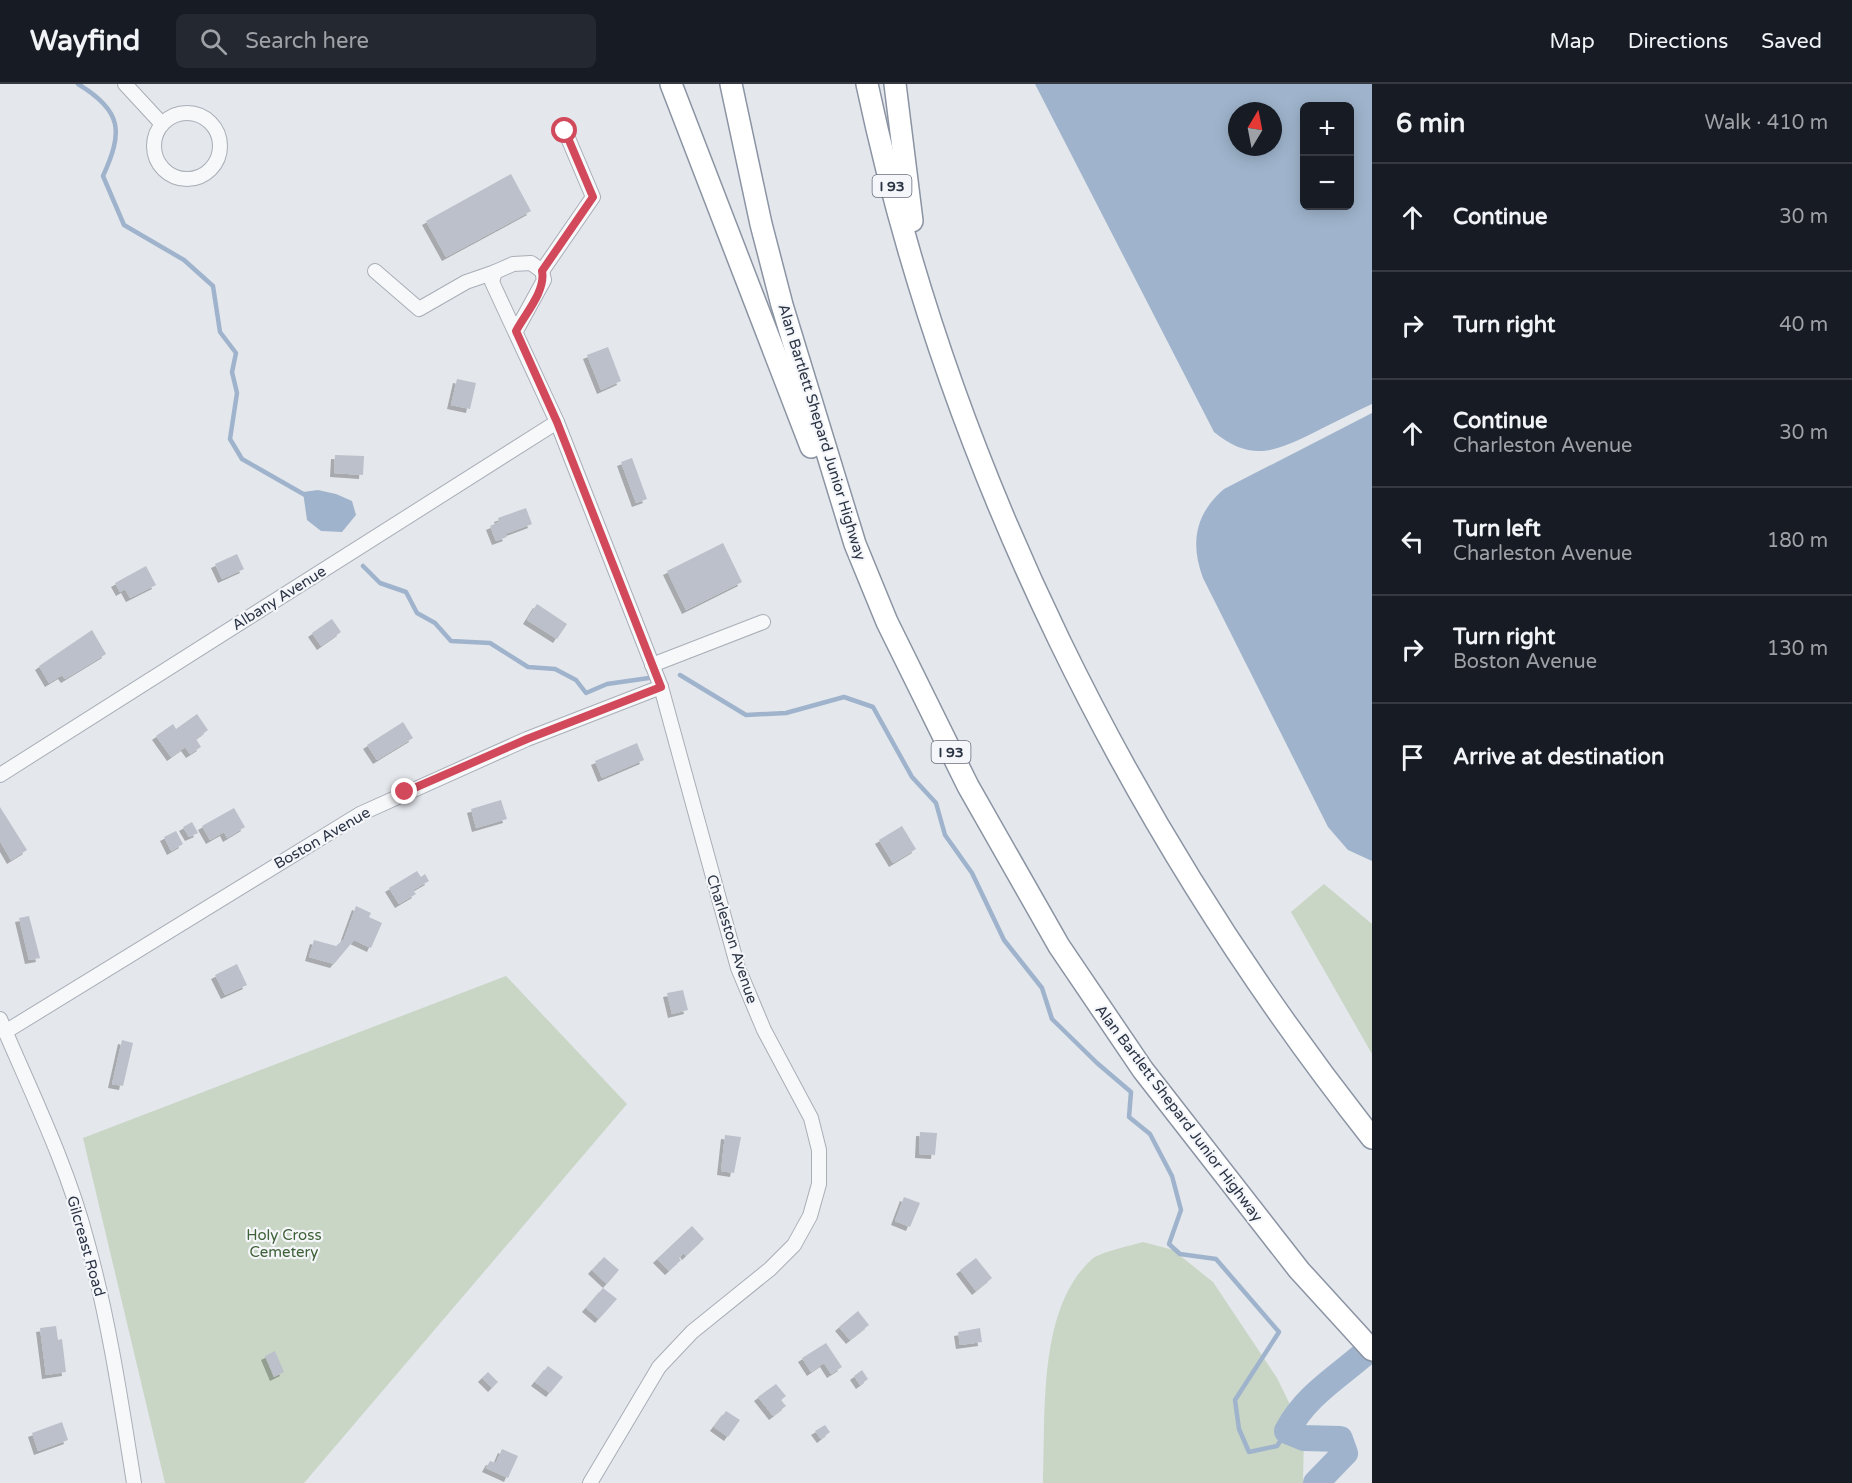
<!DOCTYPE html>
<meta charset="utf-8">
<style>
:root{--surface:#171b24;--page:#242831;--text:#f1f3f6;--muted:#9ea1a6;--line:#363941}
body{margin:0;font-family:"Varela Round",sans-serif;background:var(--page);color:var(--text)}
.controls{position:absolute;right:18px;top:18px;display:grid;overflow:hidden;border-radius:9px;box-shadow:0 3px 15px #0003}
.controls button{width:54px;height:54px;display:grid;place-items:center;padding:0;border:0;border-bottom:2px solid var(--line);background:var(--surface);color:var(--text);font:30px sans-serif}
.compass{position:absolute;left:1228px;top:18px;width:54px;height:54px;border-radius:50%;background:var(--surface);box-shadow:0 3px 15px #0003;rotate:10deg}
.stop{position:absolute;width:18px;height:18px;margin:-14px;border:4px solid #d1495b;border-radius:50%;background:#fff}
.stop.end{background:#d1495b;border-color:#fff;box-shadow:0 2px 6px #0008}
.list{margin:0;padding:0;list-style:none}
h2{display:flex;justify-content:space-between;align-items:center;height:78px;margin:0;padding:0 24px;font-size:26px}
h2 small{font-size:20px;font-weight:400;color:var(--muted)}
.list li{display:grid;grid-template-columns:39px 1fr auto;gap:18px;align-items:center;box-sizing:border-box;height:108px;padding:0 24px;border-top:2px solid var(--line)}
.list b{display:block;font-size:22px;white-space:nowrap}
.list p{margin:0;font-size:20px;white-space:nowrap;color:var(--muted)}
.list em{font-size:20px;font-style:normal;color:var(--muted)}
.icon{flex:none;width:33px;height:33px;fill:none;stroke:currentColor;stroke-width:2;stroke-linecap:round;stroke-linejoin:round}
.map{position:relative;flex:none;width:1372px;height:1399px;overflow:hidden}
header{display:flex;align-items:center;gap:36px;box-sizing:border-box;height:84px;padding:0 30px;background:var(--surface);border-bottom:2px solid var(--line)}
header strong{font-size:28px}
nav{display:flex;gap:33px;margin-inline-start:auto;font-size:21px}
.search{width:420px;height:54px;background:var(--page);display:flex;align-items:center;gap:15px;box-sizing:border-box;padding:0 21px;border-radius:9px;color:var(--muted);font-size:22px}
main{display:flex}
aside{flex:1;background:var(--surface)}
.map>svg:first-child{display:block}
.green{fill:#c9d6c5}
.water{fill:#9fb4cc;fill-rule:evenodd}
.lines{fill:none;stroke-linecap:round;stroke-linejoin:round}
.stream{stroke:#9fb4cc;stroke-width:4.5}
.river{stroke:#9fb4cc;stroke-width:26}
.building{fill:#bbc0ca;filter:url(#shadow)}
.minor-casing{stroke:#a9aeb7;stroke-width:16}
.highway-casing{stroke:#8b94a3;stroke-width:24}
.minor{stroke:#f7f8fa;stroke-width:14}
.highway{stroke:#fff;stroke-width:21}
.route{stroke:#d1495b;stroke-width:8}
.labels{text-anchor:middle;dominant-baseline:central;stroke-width:4.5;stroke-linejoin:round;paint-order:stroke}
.shield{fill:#f4f6f9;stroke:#676e7b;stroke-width:1.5}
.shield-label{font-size:14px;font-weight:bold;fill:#2b3445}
.street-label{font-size:15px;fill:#2b3445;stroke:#f4f6f9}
.park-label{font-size:15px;fill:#3f6138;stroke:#f4f6f9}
</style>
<header>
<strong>Wayfind</strong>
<div class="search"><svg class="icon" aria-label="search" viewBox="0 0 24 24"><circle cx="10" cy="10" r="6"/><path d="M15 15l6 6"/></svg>Search here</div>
<nav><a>Map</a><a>Directions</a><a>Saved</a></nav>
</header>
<main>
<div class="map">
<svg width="1372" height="1399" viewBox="0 0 1372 1399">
<defs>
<filter id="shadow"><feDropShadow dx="-4" dy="4" stdDeviation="0" flood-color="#0004"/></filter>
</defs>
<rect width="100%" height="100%" fill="#e4e7ec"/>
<g class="green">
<polygon points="1324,800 1372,840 1372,970 1291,828"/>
<polygon points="506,892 627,1020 304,1399 165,1399 83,1054"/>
<path d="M1143 1158 1173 1166 1213 1198 1277 1294 1304 1349 1303 1399H1043C1046 1331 1037 1226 1091 1176 1099 1168 1130 1162 1143 1158Z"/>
</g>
<g class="water">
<path d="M1035 0H1372V320C1352 329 1333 339 1313 349 1274 368 1251 378 1214 348ZM1304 22H1350V122H1304ZM1237 27H1273V63H1237Z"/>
<path d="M1372 329V777L1348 766 1328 743 1203 494C1190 459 1195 430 1224 405Z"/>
<polygon points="318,406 336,410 352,417 356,431 342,448 321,447 307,436 303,408"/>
</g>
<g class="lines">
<g class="stream">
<path d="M78 0C123 27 123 48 103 92L124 141 184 176 213 202 220 248 236 269 232 288 237 309 230 355 242 375 305 411"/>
<polyline points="363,482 380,499 406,508 417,529 435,539 451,557 490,559 528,583 555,585 576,596 586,609 607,600 649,594"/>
<polyline points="680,591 746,631 786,629 844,613 873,623 912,693 936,719 945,751 972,789 1004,856 1042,904 1052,935 1097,979 1131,1008 1129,1033 1150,1050 1172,1092 1181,1126 1169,1160 1180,1170 1216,1175 1279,1248 1235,1316 1239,1345 1249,1368 1277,1362 1287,1347"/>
</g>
<path class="river" d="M1316 1399 1345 1369 1340 1355 1304 1354 1287 1347C1307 1309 1342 1291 1372 1263"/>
</g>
<g class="building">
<polygon points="511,90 531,127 446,173 426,137"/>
<polygon points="608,263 621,297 601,306 587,271"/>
<polygon points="457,295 476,299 470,325 451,321"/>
<polygon points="335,371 364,372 363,391 334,389"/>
<polygon points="632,374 647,415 636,419 621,378"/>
<polygon points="526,424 532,440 505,450 507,453 496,457 490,442 499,438 498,434"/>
<polygon points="723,459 742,498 686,526 667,487"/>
<polygon points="237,470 244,485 222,495 215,480"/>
<polygon points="146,482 156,501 130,514 125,505 120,508 115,499"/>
<polygon points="537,520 567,540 557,555 527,536"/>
<polygon points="332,535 341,548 321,562 312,549"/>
<polygon points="92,546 106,570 65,595 62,591 49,599 39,582"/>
<polygon points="197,630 208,646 196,655 201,663 190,670 185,663 171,673 156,652 173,640 176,645"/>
<polygon points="403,638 413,654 377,676 367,661"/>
<polygon points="637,659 644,676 602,694 595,677"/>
<polygon points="501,716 507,735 476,744 471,725"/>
<polygon points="0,723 27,766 11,776 0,757"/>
<polygon points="234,724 245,743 227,754 224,748 210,756 202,742"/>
<polygon points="192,738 198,749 189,753 183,743"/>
<polygon points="902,742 916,765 893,779 879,756"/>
<polygon points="176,747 183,760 171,767 164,753"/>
<polygon points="417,787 421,793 425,790 429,797 413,806 416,810 399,820 389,804"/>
<polygon points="356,822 371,829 369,833 382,839 371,864 354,856 334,880 309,873 314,856 336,862 344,855"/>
<polygon points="29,832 40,874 29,876 19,834"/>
<polygon points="237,880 247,901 225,911 215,891"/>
<polygon points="683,906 688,926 672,930 667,909"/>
<polygon points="122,956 133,959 123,1002 112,1000"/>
<polygon points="920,1048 937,1049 935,1071 919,1070"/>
<polygon points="725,1051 741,1053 734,1089 721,1087"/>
<polygon points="904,1113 920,1119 910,1143 895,1137"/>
<polygon points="692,1142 704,1155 686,1172 684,1169 679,1174 681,1176 669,1187 657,1175"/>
<polygon points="604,1173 619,1186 607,1200 592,1186"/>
<polygon points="976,1174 992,1194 976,1207 960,1186"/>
<polygon points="603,1204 617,1215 599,1235 586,1224"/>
<polygon points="858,1227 869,1241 850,1256 839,1243"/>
<polygon points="56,1242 58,1256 62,1255 66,1288 46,1291 40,1244"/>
<polygon points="980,1244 982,1258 960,1261 958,1248"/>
<polygon points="826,1259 842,1283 831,1290 824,1279 811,1288 802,1274"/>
<polygon points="275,1267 284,1288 274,1293 265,1272"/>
<polygon points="548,1282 563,1293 550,1309 535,1298"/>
<polygon points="862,1286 868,1295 860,1301 854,1292"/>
<polygon points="488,1288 498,1298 492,1304 482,1294"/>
<polygon points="776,1300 786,1312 781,1316 786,1322 773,1332 758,1313"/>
<polygon points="726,1327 740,1336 728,1353 714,1343"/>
<polygon points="62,1338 68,1356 38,1367 32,1349"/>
<polygon points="825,1341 830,1348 821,1355 815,1347"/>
<polygon points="502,1365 518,1372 508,1394 486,1384 490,1377 496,1379"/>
</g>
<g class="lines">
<g class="minor-casing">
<g id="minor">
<polyline points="125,0 162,40"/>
<circle cx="187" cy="62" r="33"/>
<polyline points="375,187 419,225 466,198 495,188"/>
<polyline points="542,187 593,113 565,47"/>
<polyline points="516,247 544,196 542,187 531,179 513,180 495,188 492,198 557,338 661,603 738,884 764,946 811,1034 819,1066 819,1100 810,1132 794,1161 770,1185 692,1248 659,1283 590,1399"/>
<polyline points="652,581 763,538"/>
<polyline points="0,691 557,338"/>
<path d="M0 935C31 1008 67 1080 87 1157 109 1236 121 1318 134 1399"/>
<polyline points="5,948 360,730 527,655 661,603"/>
</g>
</g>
<g class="highway-casing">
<g id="highway">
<polyline points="671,0 811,363"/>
<polyline points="731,0 761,140 782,221 855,460 887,538 968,702 1059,862 1143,986 1299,1186 1372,1266"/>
<path d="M867 0C949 385 1129 746 1372 1054"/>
<polyline points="895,0 912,137"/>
</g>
</g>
<use href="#minor" class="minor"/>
<use href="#highway" class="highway"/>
</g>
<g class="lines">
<path class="route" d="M405 708 527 655 661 603 557 338 516 247C525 230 546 207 542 187L593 113 565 47"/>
</g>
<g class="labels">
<g class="shield">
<rect x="872.5" y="91" width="39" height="22" rx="4.5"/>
<rect x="931.5" y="657" width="39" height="22" rx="4.5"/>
</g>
<g class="shield-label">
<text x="892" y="102">I 93</text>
<text x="951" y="668">I 93</text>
</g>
<g class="street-label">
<text transform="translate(822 348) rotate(73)">Alan Bartlett Shepard Junior Highway</text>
<text transform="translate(279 514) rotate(-32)">Albany Avenue</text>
<text transform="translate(322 754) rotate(-30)">Boston Avenue</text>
<text transform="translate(732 855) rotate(72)">Charleston Avenue</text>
<text transform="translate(1179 1029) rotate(53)">Alan Bartlett Shepard Junior Highway</text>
<text transform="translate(86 1162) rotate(74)">Gilcreast Road</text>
</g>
<g class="park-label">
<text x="284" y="1151">Holy Cross<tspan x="284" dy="17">Cemetery</tspan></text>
</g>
</g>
</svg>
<div class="controls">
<button>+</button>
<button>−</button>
</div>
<svg class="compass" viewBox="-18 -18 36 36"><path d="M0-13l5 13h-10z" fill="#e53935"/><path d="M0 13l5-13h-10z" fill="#9ea1a6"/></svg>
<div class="stop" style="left:565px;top:47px"></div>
<div class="stop end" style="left:405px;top:708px"></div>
</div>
<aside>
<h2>6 min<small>Walk · 410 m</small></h2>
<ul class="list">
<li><svg class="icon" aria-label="ahead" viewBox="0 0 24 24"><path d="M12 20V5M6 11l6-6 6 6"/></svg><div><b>Continue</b></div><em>30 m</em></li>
<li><svg class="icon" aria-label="right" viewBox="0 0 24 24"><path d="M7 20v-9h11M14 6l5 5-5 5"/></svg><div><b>Turn right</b></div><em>40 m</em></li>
<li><svg class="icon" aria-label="ahead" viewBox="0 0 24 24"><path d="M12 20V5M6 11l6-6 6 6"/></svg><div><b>Continue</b><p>Charleston Avenue</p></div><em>30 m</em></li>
<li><svg class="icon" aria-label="left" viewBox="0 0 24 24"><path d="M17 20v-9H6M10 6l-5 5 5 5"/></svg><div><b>Turn left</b><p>Charleston Avenue</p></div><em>180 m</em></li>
<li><svg class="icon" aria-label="right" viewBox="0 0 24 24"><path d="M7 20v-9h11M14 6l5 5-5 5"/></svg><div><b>Turn right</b><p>Boston Avenue</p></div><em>130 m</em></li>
<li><svg class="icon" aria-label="arrive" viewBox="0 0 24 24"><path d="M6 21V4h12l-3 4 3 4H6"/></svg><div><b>Arrive at destination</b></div></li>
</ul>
</aside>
</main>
